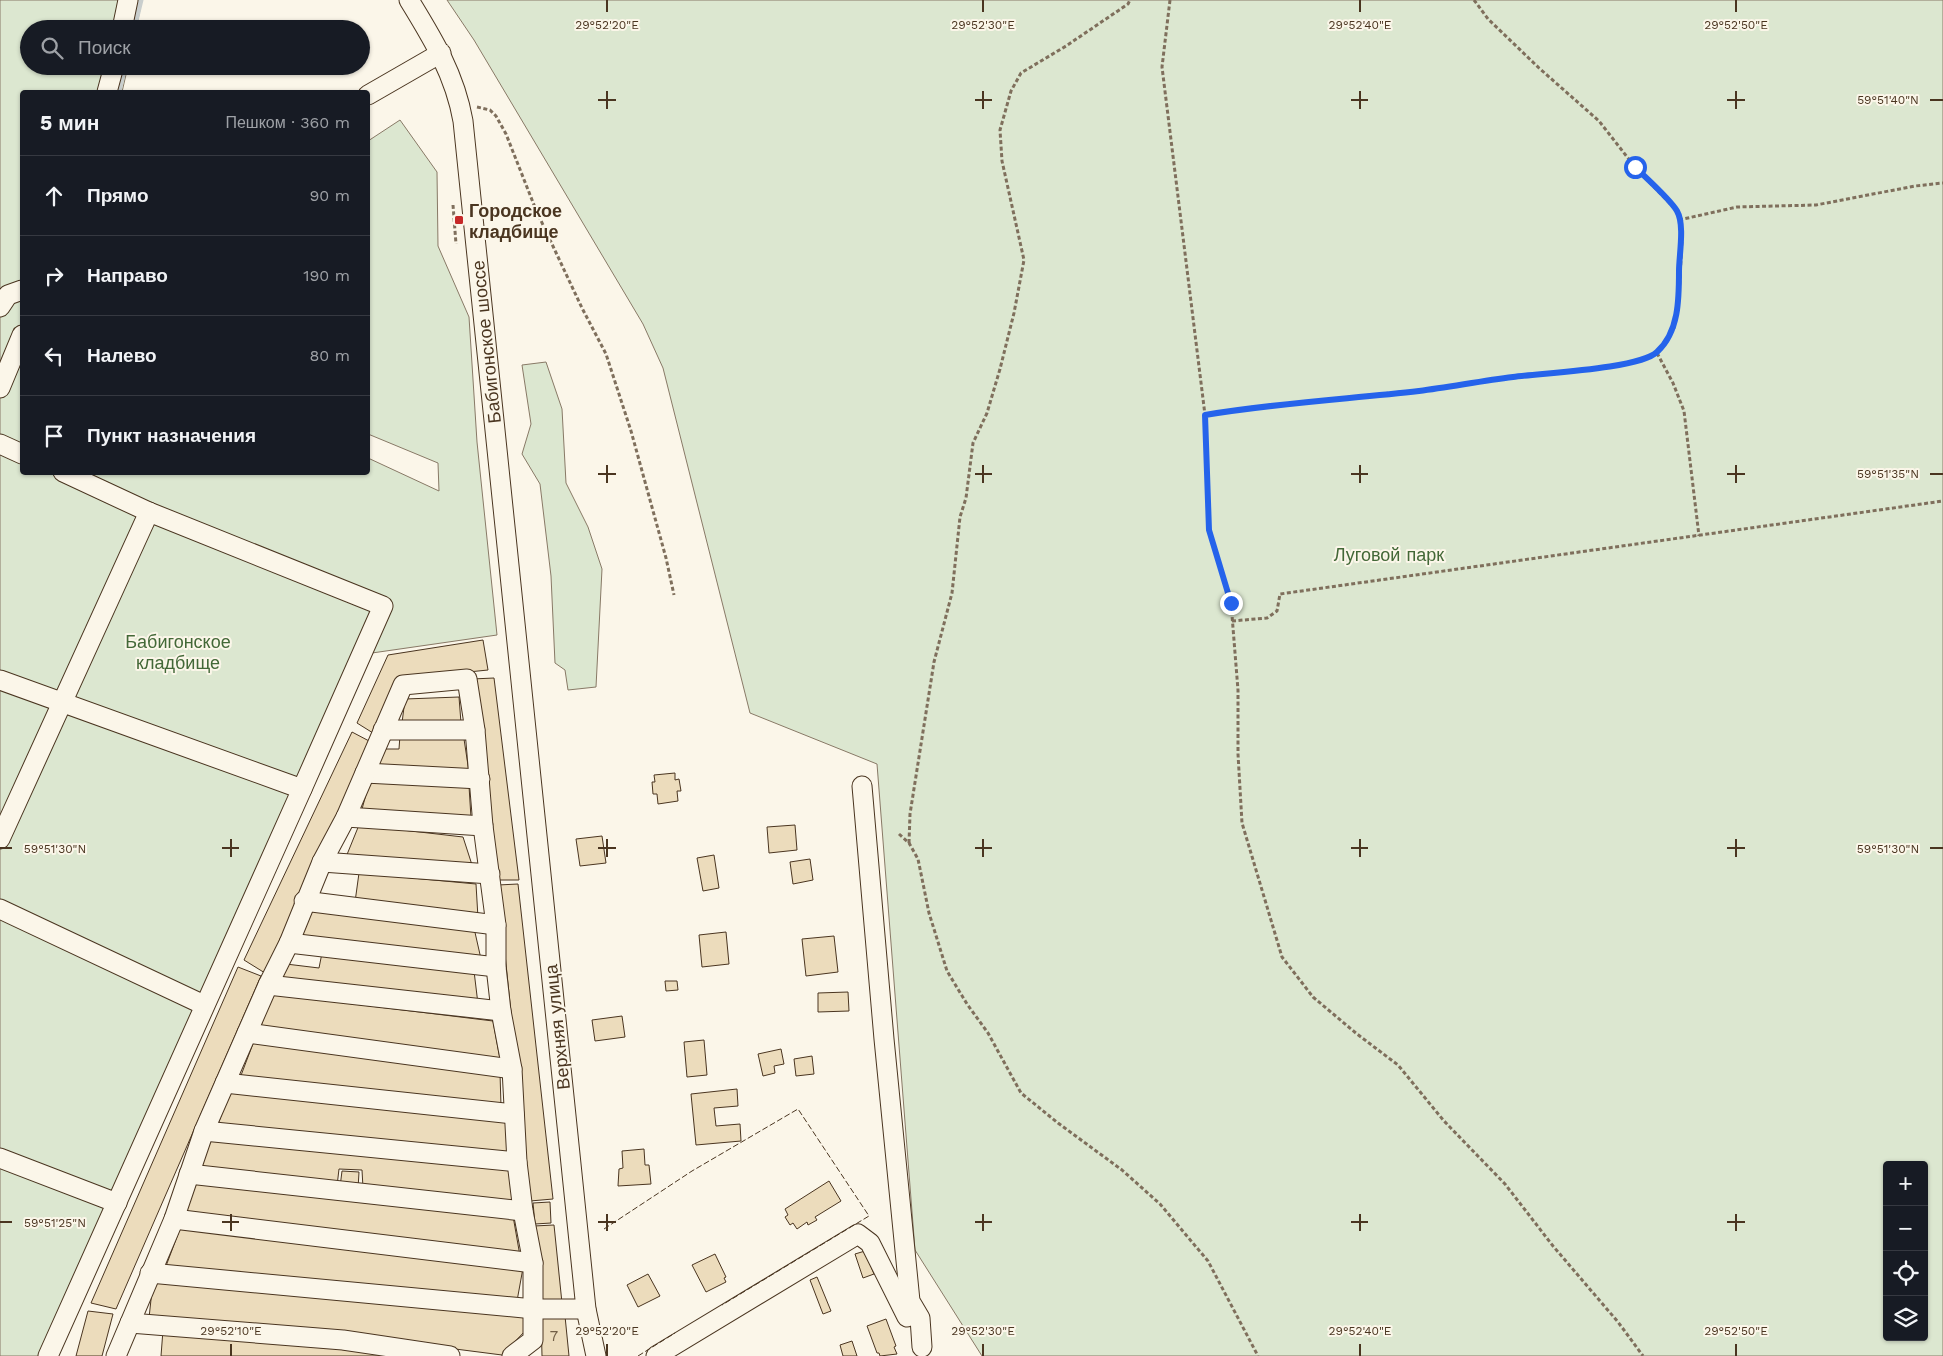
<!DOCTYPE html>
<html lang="ru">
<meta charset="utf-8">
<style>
:root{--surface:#171b24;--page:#242831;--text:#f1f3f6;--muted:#9ea1a6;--line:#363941}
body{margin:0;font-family:"Work Sans",sans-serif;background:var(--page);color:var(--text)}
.controls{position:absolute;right:15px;bottom:15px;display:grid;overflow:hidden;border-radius:5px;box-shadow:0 1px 4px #0004}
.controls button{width:45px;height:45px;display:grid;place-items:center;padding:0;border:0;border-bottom:1px solid var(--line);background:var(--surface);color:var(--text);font:25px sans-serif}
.stop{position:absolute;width:15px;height:15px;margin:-11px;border:4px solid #2563eb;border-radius:50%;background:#fff}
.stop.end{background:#2563eb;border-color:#fff;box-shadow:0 1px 5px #0008}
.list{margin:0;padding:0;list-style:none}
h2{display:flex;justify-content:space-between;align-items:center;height:65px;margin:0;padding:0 20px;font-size:21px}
h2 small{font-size:16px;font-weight:400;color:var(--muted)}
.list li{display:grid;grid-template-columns:32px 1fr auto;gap:15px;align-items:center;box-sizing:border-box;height:80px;padding:0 20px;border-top:1px solid var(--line)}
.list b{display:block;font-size:19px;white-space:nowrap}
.list em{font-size:16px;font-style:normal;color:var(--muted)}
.icon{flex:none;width:28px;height:28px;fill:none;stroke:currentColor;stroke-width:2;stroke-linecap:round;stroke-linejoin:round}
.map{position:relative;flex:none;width:1943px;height:1356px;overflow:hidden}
.search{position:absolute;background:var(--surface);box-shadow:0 1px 4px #0004;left:20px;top:20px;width:350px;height:55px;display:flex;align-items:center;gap:12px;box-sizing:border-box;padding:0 18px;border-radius:28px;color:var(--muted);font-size:19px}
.panel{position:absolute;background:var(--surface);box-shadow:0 1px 4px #0004;left:20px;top:90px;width:350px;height:385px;border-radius:5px}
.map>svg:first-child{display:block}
.green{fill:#dce7d0;stroke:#887966;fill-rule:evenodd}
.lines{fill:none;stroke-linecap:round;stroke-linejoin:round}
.stream{stroke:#c9cecd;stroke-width:5}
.building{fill:#ecdcbc;stroke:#4a3520}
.minor-casing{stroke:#4a3520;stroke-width:21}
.path{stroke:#7f6f5c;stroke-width:3;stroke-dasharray:4 2.5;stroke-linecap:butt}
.minor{stroke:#fbf6e9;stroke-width:19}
.fence{stroke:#4a3520;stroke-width:1;stroke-dasharray:6 2.5;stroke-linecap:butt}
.route{stroke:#2563eb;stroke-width:6}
.ticks{fill:none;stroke:#4a3520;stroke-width:2}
.poi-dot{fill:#c62828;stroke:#fbf6e9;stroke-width:2}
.labels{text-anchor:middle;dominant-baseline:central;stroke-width:4;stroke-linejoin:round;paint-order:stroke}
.number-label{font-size:15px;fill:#725f47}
.poi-label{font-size:18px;font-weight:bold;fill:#4a3520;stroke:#fbf6e9;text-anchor:start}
.street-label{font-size:18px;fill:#4a3520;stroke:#fbf6e9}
.park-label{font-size:18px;fill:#436837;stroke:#fbf6e9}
.ticks-label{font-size:12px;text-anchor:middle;fill:#4a3520;stroke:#fbf6e9;stroke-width:4;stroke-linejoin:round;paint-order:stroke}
</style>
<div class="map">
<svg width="1943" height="1356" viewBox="0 0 1943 1356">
<rect width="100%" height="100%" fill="#fbf6e9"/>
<g class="green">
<polygon points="0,0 142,0 136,29 29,29 29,66 128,66 122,92 22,92 22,472 368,472 368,458 439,491 438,463 368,434 368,141 400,120 437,172 438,246 469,317 477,442 497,635 372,653 56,1356 0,1356"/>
<path d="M447 0H1943V1356H982L915 1250 877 764 750 713 663 368 643 324 474 40ZM1887 1165H1924V1337H1887Z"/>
<polygon points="546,362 562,409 566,483 588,527 602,569 596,687 568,690 565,670 555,663 551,576 540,484 522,454 531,424 522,365"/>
</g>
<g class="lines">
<g class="stream">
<polyline points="134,29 141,0"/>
<polyline points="119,91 125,66"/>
</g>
</g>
<g class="building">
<polygon points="483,640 488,670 399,679 373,733 357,723 388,655"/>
<polygon points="494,678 519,880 497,880 472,679"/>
<polygon points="459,697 461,723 402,723 405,699"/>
<polygon points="352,732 371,742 265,973 244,960"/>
<polygon points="400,735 464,739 469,772 378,767 380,749 399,749"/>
<polygon points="675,773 675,780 679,779 681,791 677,791 678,801 658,804 657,794 653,794 652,782 655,782 654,775"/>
<polygon points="370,780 469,786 471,818 362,809"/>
<polygon points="359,825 463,837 473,868 346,857"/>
<polygon points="795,825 797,850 769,853 767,827"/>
<polygon points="602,836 606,863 580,866 576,839"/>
<polygon points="714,855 719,888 703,891 697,858"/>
<polygon points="810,859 813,880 793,884 790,862"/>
<polygon points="359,873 476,884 478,918 355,902"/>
<polygon points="518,884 553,1199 530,1201 498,885"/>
<polygon points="310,909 474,928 481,959 300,937"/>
<polygon points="726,932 729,964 702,967 699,935"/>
<polygon points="834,936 838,972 806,976 802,939"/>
<polygon points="322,953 474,971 478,1004 280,981 286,964 319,968"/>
<polygon points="238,967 261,976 116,1309 91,1303"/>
<polygon points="665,981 677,981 678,990 666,991"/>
<polygon points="848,992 849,1011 818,1012 818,993"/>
<polygon points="272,994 493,1021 500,1059 261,1026"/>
<polygon points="622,1016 625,1037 595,1041 592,1020"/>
<polygon points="704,1040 707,1075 687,1077 684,1042"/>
<polygon points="254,1041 500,1073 501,1106 240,1078"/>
<polygon points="781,1049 784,1064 774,1066 775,1073 763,1076 758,1054"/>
<polygon points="812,1056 814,1074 796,1076 794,1059"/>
<polygon points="231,1088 510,1119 509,1157 217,1127"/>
<polygon points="737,1089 738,1106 714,1108 716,1126 740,1124 741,1141 696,1145 691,1094"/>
<polygon points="209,1136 511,1167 513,1205 363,1188 362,1170 339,1169 337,1186 195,1170"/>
<polygon points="644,1149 645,1165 649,1165 651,1184 618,1186 619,1169 623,1168 622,1151"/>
<polygon points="342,1171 359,1172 358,1189 340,1187"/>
<polygon points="194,1180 513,1216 520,1256 185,1215"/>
<polygon points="829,1181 841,1201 815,1217 817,1220 808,1225 807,1222 797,1229 793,1223 790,1225 785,1217 788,1215 785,1209"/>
<polygon points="550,1202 551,1223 535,1224 533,1203"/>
<polygon points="554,1225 562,1303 540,1303 534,1226"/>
<polygon points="181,1226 523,1268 517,1301 166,1266"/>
<polygon points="865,1251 874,1274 863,1278 855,1254"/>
<polygon points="715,1254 726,1277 724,1278 726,1282 706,1292 692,1265"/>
<polygon points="648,1274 660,1296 638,1307 627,1285"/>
<polygon points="817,1277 831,1311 823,1314 810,1280"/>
<polygon points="153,1281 526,1317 526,1330 502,1355 393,1341 149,1318"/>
<polygon points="88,1311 113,1314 102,1356 76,1356"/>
<polygon points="541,1315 565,1316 569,1356 542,1356"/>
<polygon points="886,1319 896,1346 894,1347 897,1354 880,1356 879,1353 877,1353 867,1326"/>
<polygon points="163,1330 418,1356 161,1356"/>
<polygon points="852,1341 857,1356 843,1356 840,1345"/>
</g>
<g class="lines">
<g class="minor-casing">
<g id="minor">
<path d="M409 0C433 39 455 75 463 121L586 1309 596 1356"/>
<polyline points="122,29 128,0"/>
<polyline points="107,92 114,66"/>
<polyline points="368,95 441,53"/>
<polyline points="0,307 8,295 22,290"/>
<polyline points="0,388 22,335"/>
<polyline points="0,444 22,454"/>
<polyline points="0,680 302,789"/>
<polyline points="383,730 475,730"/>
<polyline points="365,773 480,779"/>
<polyline points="862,786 884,1039 910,1301 920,1318 922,1347"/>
<polyline points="346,817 483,826"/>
<polyline points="0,839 149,512"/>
<polyline points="322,862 490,874"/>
<polyline points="304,901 496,925"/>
<polyline points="0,909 204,1005"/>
<polyline points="289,943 496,967"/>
<polyline points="268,985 501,1011"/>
<polyline points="247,1033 512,1069"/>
<polyline points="225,1083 514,1114"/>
<polyline points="204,1131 517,1162"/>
<polyline points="0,1158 117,1203"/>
<polyline points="189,1174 523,1211"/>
<polyline points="174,1219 533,1263"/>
<polyline points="150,1273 534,1309 586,1309"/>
<polyline points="130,1323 343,1340 450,1356"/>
<polyline points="48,1356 302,789 383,606 149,512 63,472"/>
<polyline points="116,1356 174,1219 204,1131 268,985 289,943 322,862 346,817 403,685 467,679 475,730 483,826 496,925 496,967 501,1011 512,1069 517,1162 523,1211 533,1263 533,1340 512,1356"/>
<polyline points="656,1356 858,1234 870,1243 907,1317"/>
</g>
</g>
<g class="path">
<polyline points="1170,0 1162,67 1205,415"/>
<polyline points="1474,0 1488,19 1539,68 1599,121 1635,167 1678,212 1682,239 1679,298 1674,328 1657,353 1641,361 1613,366 1513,377 1421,390 1254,407 1205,415 1209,530 1231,603 1238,690 1238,754 1242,823 1282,957 1313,997 1357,1034 1398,1065 1444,1121 1505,1184 1553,1246 1618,1322 1643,1356"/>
<polyline points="477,107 490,110 496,116 506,134 536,210 582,308 606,354 631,431 666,558 674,595"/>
<polyline points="453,205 456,244"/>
<polyline points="1679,220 1737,207 1816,205 1915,186 1943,183"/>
<polyline points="1657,353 1673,383 1684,411 1699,536"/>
<polyline points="1232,621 1267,618 1277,611 1280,594 1943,501"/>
<polyline points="899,834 909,843 918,859 929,913 947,971 967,1004 988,1033 1021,1093 1058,1123 1122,1170 1160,1204 1208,1261 1258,1356"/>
<polyline points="909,843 910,814 934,662 952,593 960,517 966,498 973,443 987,413 1000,369 1014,313 1024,260 1002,161 1000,130 1011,91 1021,73 1066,46 1128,4 1130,0"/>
</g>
<use href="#minor" class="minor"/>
<g class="fence">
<polyline points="604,1229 692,1171 798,1109 869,1216 722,1305"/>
<polyline points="638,1356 675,1333"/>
</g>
</g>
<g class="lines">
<path class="route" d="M1231 603 1209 530 1205 415C1276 403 1348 399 1419 391 1450 387 1481 381 1513 377 1541 373 1639 369 1657 352 1679 332 1679 299 1679 271 1679 255 1685 225 1677 211 1670 199 1646 178 1635 167"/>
</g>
<path class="ticks" d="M607 0V12M983 0V12M1360 0V12M1736 0V12M607 91V109M983 91V109M1360 91V109M1736 91V109M598 100H616M975 100H992M1351 100H1368M1727 100H1745M1930 100H1943M607 465V483M983 465V483M1360 465V483M1736 465V483M598 474H616M975 474H992M1351 474H1368M1727 474H1745M1930 474H1943M231 839V857M607 839V857M983 839V857M1360 839V857M1736 839V857M0 848H12M222 848H239M598 848H616M975 848H992M1351 848H1368M1727 848H1745M1930 848H1943M231 1214V1231M607 1214V1231M983 1214V1231M1360 1214V1231M1736 1214V1231M0 1222H12M222 1222H239M598 1222H616M975 1222H992M1351 1222H1368M1727 1222H1745M231 1344V1356M607 1344V1356M983 1344V1356M1360 1344V1356M1736 1344V1356"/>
<rect class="poi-dot" x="454" y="215" width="10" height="10" rx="2.5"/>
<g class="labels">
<g class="number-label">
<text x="554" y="1336">7</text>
</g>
<g class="poi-label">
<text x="469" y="210">Городское<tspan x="469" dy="21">кладбище</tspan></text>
</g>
<g class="street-label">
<text transform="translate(486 342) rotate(-96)">Бабигонское шоссе</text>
<text transform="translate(557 1027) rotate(-96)">Верхняя улица</text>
</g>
<g class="park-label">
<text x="1389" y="554">Луговой парк</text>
<text x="178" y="641">Бабигонское<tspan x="178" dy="21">кладбище</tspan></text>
</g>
</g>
<g class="ticks-label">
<text x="607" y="29">29°52'20"E</text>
<text x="983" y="29">29°52'30"E</text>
<text x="1360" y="29">29°52'40"E</text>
<text x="1736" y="29">29°52'50"E</text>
<text x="1888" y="104">59°51'40"N</text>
<text x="1888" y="478">59°51'35"N</text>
<text x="55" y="853">59°51'30"N</text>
<text x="1888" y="853">59°51'30"N</text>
<text x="55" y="1227">59°51'25"N</text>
<text x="231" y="1335">29°52'10"E</text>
<text x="607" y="1335">29°52'20"E</text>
<text x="983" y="1335">29°52'30"E</text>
<text x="1360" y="1335">29°52'40"E</text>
<text x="1736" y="1335">29°52'50"E</text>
</g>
</svg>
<div class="controls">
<button>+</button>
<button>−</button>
<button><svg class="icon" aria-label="locate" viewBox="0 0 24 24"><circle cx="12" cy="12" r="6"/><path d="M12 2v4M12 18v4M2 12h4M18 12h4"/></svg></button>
<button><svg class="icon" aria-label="layers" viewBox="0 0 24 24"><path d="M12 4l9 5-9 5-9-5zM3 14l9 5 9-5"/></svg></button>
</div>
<div class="stop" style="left:1635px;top:167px"></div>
<div class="stop end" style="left:1231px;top:603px"></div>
<div class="search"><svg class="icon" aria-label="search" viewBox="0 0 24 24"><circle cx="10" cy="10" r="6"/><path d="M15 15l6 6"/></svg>Поиск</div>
<section class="panel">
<h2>5 мин<small>Пешком · 360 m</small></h2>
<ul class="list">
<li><svg class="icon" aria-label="ahead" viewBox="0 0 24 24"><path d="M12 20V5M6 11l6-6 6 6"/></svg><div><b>Прямо</b></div><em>90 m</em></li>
<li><svg class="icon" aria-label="right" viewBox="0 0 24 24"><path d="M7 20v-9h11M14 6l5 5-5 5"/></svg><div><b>Направо</b></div><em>190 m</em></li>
<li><svg class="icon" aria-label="left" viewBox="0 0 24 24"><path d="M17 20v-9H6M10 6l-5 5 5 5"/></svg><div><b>Налево</b></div><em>80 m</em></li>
<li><svg class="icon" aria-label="arrive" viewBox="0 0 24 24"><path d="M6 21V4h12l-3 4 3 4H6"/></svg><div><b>Пункт назначения</b></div></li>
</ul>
</section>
</div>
